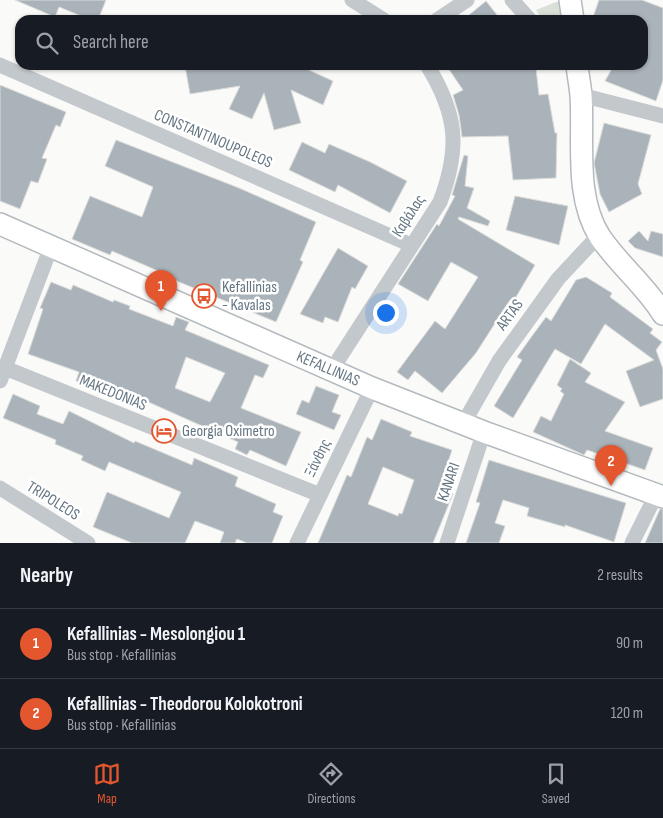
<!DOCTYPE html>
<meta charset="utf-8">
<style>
:root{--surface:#171b24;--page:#242831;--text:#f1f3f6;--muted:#9ea1a6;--line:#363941;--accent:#e4572e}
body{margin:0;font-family:"Sofia Sans Condensed",sans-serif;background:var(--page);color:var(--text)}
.you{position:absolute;left:385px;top:312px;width:18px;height:18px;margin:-12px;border:4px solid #fff;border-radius:50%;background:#1a73e8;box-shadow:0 0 0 8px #1a73e833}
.badge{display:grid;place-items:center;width:32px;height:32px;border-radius:50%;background:var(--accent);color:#fff;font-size:16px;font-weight:700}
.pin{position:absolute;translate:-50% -41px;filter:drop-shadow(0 1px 2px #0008)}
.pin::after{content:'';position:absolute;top:26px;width:18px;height:15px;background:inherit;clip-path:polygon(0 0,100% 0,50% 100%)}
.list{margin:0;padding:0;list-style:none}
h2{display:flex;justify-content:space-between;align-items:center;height:65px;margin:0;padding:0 20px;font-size:21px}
h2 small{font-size:16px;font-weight:400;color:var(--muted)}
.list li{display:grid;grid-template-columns:32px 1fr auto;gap:15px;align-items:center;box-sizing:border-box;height:70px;padding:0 20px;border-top:1px solid var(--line)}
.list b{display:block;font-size:19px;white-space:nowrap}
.list p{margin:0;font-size:16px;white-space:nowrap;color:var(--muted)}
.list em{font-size:16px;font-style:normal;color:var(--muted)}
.icon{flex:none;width:28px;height:28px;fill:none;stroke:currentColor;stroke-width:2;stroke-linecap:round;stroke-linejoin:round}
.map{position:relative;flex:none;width:663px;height:543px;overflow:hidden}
.search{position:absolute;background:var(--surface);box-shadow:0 1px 4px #0004;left:15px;right:15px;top:15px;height:55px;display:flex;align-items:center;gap:12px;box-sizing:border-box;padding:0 18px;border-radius:15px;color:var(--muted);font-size:19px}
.sheet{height:205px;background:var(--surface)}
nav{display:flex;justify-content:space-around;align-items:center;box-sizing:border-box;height:70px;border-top:1px solid var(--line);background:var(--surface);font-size:14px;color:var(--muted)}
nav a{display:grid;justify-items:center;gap:2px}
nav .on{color:var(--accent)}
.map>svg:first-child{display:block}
.green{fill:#dadfd7}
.building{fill:#aab3b9;stroke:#dcdcda;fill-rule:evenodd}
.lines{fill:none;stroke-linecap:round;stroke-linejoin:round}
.secondary-casing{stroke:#b3babf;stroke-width:24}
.street{stroke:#c3c8cc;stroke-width:15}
.secondary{stroke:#fff;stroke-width:21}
.labels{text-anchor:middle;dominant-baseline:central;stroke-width:5;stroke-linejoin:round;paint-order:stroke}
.street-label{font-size:16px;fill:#657683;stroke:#fff}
.poi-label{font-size:16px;fill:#657683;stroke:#fff;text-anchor:start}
</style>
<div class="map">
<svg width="663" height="543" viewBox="0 0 663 543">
<rect width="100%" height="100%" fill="#fafaf8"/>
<polygon class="green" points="556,2 562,2 563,20 543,20 536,10"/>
<g class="building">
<polygon points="15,0 106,0 98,20 91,20 59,7 55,17"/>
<polygon points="599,0 642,0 663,8 663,80 656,101 605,81 614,65 643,65 643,20 630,20 618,16 617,20 592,20"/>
<polygon points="486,1 501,20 463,20"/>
<polygon points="193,65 298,65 333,81 323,105 291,90 301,123 274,130 264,93 252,119 229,109 240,86 190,94 185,66"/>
<polygon points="446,65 527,65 528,68 536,68 539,95 548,94 555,133 557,133 556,178 513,180 508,136 462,137 459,115 453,95 463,90"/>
<polygon points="0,85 66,112 60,127 56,125 42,158 47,159 38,183 31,181 20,209 0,201"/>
<polygon points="604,123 651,135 638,184 642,194 609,212 600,194 594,163"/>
<polygon points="116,140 239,188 316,222 300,260 303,262 276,322 172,279 172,277 112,251 110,255 72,239 90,196 142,217 153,187 105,166"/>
<polygon points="302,142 325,153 329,144 370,162 407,181 390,213 338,185 335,192 289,170"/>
<polygon points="464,155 468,156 465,186 474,188 467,208 490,221 488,226 459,217 458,219 535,265 513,302 510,300 476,353 442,393 415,371 408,380 397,372 435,321 445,329 478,277 451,262 428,301 398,284 437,224 439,226 455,196 452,195"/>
<polygon points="515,196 568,206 559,245 506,230"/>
<polygon points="639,231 648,241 651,231 663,234 663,257 635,248 628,241"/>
<polygon points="338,248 368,266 355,289 352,287 338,322 325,317 323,323 300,314"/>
<polygon points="586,277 612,293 610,297 653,329 650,333 662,342 656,350 663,369 663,399 640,407 626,371 654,360 605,324 581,364 555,349 513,418 494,406 522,360 517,357 532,336 546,317 551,321 576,280"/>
<path d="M51 282 71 290 73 285 113 302 114 300 130 306 129 309 173 326 176 317 189 322 185 330 269 365 263 378 255 375 241 408 301 432 286 466 250 450 247 455 235 449 238 442 108 384 105 393 76 381 79 372 28 354 43 309 40 308ZM186 357 225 373 210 402 175 388Z"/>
<polygon points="570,359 591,373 585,382 625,402 605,431 653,448 645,470 587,450 584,455 533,432 541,416 551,421 564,394 560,391 562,389 557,385"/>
<polygon points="316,386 339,395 332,412 341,415 334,430 296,414 302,400 309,403"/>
<polygon points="13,394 40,406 37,414 63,424 69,411 134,443 135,441 192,465 194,458 238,477 235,486 276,504 273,512 283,516 272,543 247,543 237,539 235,543 220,543 224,532 195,521 185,543 132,543 93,527 107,492 169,518 181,492 109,462 105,471 81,460 83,456 55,444 56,440 3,418"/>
<path d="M381 419 412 432 410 436 452 450 439 489 453 494 433 543H318L347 475 351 477 367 437 372 440ZM383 467 414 480 402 514 399 513 398 516 368 504Z"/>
<polygon points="489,460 626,503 614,542 565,525 565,527 527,516 529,508 503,500 495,523 505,526 499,543 466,543 480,503 476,502"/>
<polygon points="660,509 663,509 663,543 645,543"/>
</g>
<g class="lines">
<g class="secondary-casing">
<g id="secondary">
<polyline points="570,0 573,20"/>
<path d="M577 65C578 75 580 85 581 95 584 141 574 196 600 237 619 265 646 286 663 314"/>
<polyline points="0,224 372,388 484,432 663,497"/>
</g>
</g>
<g class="street">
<polyline points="352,0 384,20"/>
<polyline points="512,0 530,20"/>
<polyline points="437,20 467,0"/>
<polyline points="0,65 411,245"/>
<polyline points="581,95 663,116"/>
<polyline points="5,368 320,495"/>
<path d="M331 371 440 202C460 149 458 115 427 65"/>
<polyline points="0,381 51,247"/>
<polyline points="463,424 499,361 558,279 599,235"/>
<polyline points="0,488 88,543"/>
<polyline points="297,543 372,388"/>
<polyline points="447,543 484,432"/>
<polyline points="632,543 656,495"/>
</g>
<use href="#secondary" class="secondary"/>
</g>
<defs>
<g id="bus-ring" transform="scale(1.25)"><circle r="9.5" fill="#fff" stroke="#e4572e" stroke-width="1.5"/><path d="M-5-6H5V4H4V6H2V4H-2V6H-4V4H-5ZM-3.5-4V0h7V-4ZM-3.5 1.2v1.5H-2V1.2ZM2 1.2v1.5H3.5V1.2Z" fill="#e4572e"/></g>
<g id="hotel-ring" transform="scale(1.25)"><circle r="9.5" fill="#fff" stroke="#e4572e" stroke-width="1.5"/><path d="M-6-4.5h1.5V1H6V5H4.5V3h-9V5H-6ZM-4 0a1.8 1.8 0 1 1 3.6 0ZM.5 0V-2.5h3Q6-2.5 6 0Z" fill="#e4572e"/></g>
</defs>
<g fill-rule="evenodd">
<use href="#bus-ring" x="204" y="296"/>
<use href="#hotel-ring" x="164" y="431"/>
</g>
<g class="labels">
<g class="street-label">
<text transform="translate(213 139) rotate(23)">CONSTANTINOUPOLEOS</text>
<text transform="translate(409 216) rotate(-57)">Καβάλας</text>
<text transform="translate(510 315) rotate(-54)">ARTAS</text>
<text transform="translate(328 369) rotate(23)">KEFALLINIAS</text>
<text transform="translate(113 393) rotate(22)">MAKEDONIAS</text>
<text transform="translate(318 458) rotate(-64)">Ξάνθης</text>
<text transform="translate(449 482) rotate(-71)">KANARI</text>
<text transform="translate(53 501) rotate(32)">TRIPOLEOS</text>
</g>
<g class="poi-label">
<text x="222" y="287">Kefallinias<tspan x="222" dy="18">- Kavalas</tspan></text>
<text x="182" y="431">Georgia Oximetro</text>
</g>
</g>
</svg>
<div class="you"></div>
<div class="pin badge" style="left:161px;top:311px">1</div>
<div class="pin badge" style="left:611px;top:486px">2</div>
<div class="search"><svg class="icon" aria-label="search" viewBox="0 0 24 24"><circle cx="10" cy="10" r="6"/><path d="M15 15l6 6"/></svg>Search here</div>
</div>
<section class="sheet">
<h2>Nearby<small>2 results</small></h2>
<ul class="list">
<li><span class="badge">1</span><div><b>Kefallinias - Mesolongiou 1</b><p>Bus stop · Kefallinias</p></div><em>90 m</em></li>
<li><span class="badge">2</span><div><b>Kefallinias - Theodorou Kolokotroni</b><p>Bus stop · Kefallinias</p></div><em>120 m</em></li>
</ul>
</section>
<nav>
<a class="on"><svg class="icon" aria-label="map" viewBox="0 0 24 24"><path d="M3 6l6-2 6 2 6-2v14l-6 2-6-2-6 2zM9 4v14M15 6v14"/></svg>Map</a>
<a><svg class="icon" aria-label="directions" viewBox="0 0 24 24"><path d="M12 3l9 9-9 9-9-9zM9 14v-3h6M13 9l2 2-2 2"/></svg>Directions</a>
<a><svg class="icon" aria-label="saved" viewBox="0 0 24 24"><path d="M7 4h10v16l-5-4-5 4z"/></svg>Saved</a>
</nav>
